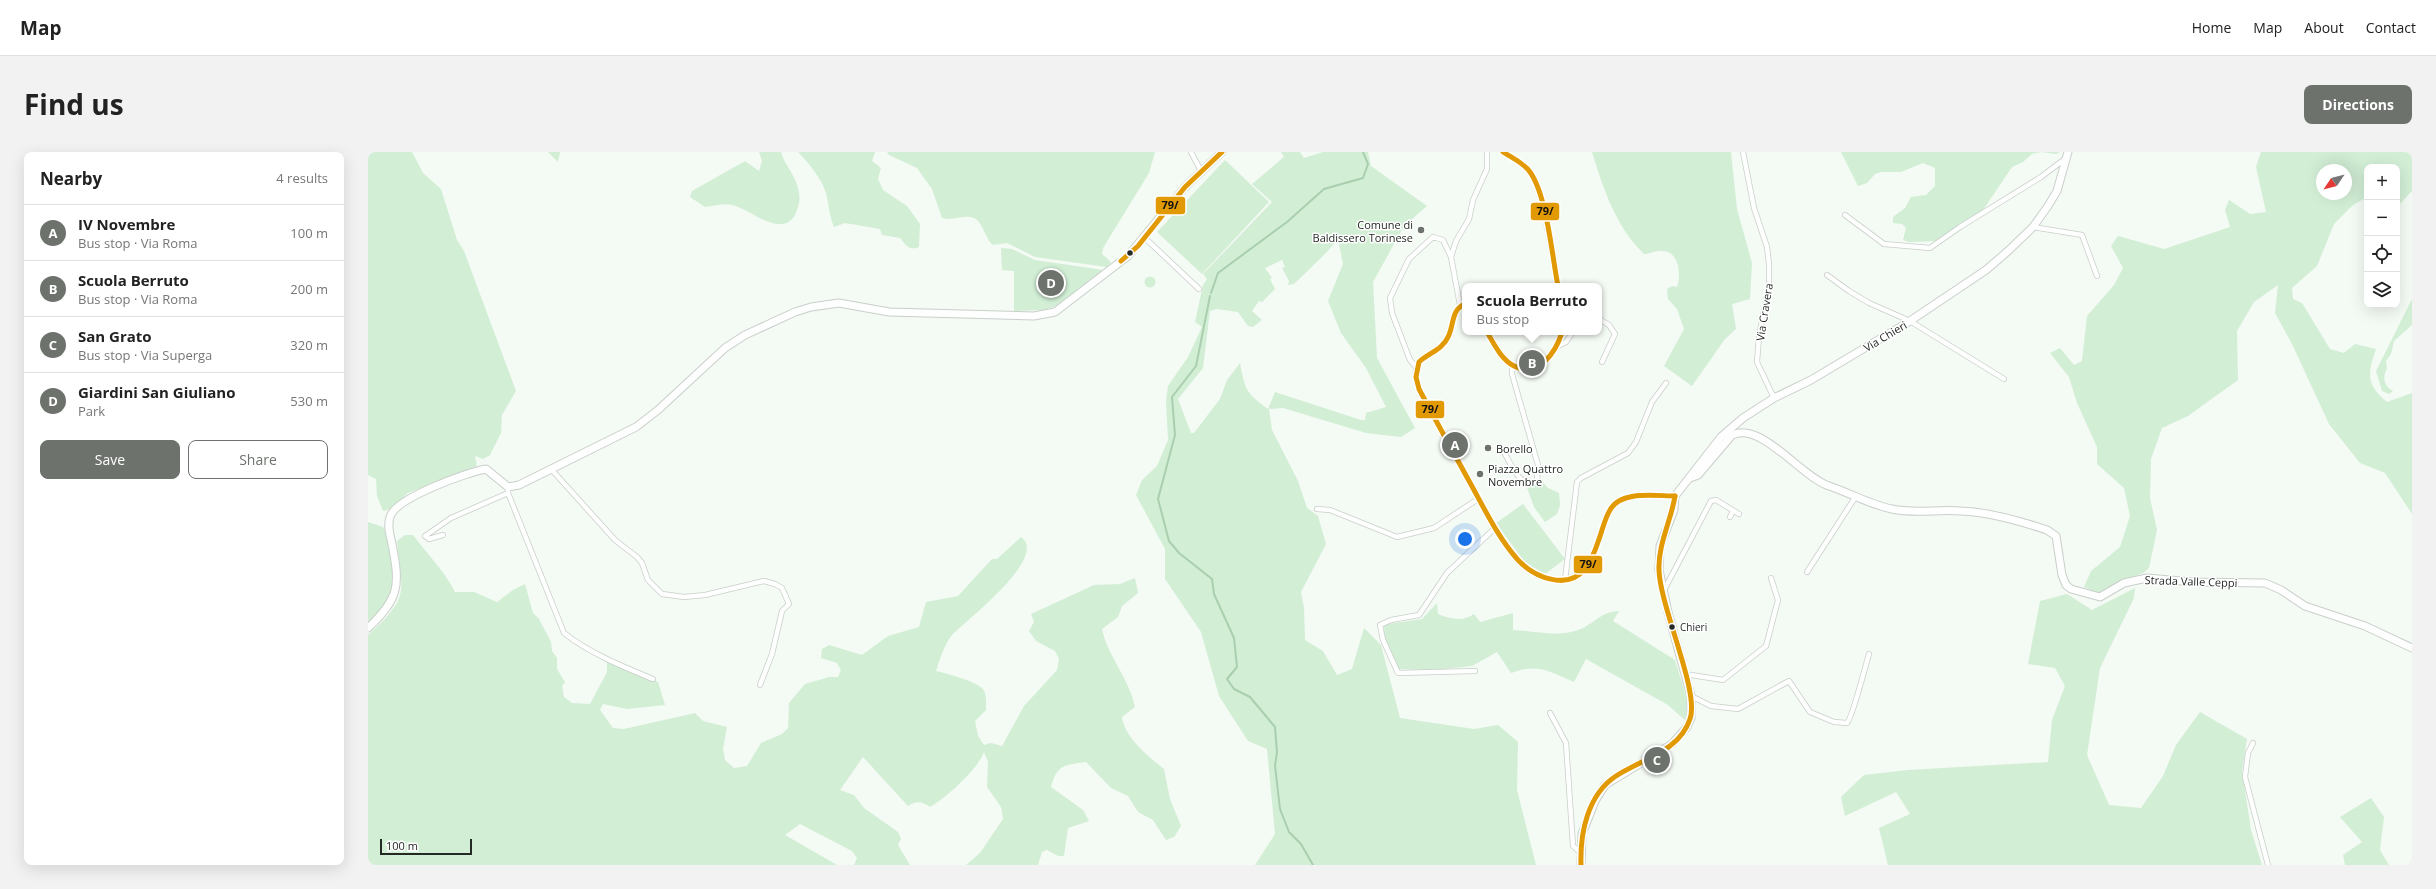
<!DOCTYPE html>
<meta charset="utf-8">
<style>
:root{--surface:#fff;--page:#f2f2f2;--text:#222;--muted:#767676;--line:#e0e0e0;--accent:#6d726d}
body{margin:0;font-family:"Open Sans",sans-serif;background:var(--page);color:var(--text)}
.controls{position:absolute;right:12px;top:12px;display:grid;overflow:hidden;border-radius:8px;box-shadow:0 4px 16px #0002}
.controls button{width:36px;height:36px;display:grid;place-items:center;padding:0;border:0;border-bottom:1px solid var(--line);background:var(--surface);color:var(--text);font:20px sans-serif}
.compass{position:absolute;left:1948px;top:12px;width:36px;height:36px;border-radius:50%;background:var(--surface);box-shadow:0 4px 16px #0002;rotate:235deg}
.scale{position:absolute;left:12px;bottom:10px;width:92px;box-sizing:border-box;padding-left:4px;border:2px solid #242925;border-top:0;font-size:11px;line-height:14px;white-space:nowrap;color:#242925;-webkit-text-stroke:3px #fff;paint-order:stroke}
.you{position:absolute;left:1097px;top:387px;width:14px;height:14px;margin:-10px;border:3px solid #fff;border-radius:50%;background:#1a73e8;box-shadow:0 0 0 6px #1a73e833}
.badge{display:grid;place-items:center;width:26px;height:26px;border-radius:50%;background:var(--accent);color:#fff;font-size:13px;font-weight:700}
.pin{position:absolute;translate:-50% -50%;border:2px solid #fff;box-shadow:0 1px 4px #0006}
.popup{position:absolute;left:1094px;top:131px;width:140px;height:52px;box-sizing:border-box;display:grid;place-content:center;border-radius:8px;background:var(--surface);filter:drop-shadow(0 1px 3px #0005);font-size:13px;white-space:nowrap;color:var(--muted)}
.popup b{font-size:15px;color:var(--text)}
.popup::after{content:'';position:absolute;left:50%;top:100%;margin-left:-8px;border:8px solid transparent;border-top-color:var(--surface)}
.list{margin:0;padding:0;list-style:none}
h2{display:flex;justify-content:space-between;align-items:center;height:52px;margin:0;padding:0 16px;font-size:17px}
h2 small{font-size:13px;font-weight:400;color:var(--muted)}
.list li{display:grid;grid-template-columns:26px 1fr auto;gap:12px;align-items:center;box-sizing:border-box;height:56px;padding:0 16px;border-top:1px solid var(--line)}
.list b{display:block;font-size:15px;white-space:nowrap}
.list p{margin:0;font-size:13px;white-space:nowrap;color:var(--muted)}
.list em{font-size:13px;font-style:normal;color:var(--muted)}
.actions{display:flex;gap:8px;padding:12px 16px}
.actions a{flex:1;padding:9px 0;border:1px solid var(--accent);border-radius:8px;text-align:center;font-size:14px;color:var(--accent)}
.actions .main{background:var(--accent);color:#fff}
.icon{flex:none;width:22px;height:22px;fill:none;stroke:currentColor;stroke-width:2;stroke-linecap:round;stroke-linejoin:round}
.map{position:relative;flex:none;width:2044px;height:713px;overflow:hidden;border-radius:8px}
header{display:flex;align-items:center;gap:24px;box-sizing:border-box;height:56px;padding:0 20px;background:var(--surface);border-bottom:1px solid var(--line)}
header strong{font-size:19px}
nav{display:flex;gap:22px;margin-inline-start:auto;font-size:14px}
.intro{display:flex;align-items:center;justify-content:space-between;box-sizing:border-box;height:96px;padding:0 24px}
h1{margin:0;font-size:28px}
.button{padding:10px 18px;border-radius:8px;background:var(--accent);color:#fff;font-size:14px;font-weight:700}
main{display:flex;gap:24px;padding:0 24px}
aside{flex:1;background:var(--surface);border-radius:8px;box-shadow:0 4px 16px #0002}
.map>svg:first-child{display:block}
.green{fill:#d2eed5;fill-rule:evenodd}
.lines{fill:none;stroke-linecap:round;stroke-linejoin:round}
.stream{stroke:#a9cfae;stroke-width:2}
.street-casing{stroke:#c9cfca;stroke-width:6}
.secondary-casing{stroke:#c9cfca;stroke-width:9}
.street{stroke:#fdfefd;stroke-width:4.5}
.secondary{stroke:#fdfefd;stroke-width:7}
.bus-1-casing{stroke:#fff;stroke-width:8}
.bus-1{stroke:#e29a04;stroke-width:5}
.poi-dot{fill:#6d726d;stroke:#fff;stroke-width:1.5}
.bus-dot{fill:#242925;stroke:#fff;stroke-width:1.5}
.labels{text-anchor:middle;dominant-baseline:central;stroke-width:3;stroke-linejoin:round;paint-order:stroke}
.bus-label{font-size:10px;fill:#242925;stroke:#fff;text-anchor:start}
.poi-label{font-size:11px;fill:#242925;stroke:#fff;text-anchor:start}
.street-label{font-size:11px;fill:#242925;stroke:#fff}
.line-badge{stroke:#fff;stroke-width:1.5}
.pale-badge-label{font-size:11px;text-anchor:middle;font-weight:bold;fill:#111}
</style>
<header>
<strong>Map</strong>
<nav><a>Home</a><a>Map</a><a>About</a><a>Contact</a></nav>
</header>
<div class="intro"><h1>Find us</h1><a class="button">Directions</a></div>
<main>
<aside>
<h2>Nearby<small>4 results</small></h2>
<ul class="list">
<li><span class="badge">A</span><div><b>IV Novembre</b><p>Bus stop · Via Roma</p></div><em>100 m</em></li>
<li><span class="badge">B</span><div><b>Scuola Berruto</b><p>Bus stop · Via Roma</p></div><em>200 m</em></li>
<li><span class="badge">C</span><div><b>San Grato</b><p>Bus stop · Via Superga</p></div><em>320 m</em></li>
<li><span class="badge">D</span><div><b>Giardini San Giuliano</b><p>Park</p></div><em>530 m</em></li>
</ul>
<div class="actions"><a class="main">Save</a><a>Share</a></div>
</aside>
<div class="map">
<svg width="2044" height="713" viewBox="0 0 2044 713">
<rect width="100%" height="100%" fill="#f4faf4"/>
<g class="green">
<polygon points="0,0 44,0 55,21 73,37 89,88 96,99 148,239 134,263 133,281 122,303 115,307 107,304 109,314 40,341 23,357 15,359 9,344 8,327 0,323"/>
<polygon points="180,0 192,0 190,10"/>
<path d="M391 0H413C416 12 426 21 429 33 433 45 432 52 427 63 413 87 383 57 364 53 355 51 347 54 337 55L322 45 324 39 377 9 391 19 394 9Z"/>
<path d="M430 0H507L504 9 513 16 510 27 515 38 539 54 552 72 551 95C541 99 538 93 532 86L514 83 512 77 477 71 466 75C461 63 461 53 458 41 454 27 440 10 430 0Z"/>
<path d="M519 0H787L781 21 735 96 734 102 743 110 739 115 667 105 639 91 625 93C616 86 615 66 602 65 592 64 584 69 574 66L564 37 549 16 521 3Z"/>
<path d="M913 0H932L936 6 955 0H1000L1003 14 1059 54 1036 74 1005 130 1009 206 1047 276 1033 285 998 281 915 256 901 257 904 278 930 329 939 356 950 364 958 392 933 440 936 456 937 488 955 499 969 523 984 517 996 476 1013 493 1032 566 1106 577 1130 573 1150 590 1149 638 1168 713H887L907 682 899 597 880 589 851 544 833 480 797 427V397L768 343 774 328 789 314 800 288 798 249 800 234 820 205 834 175 827 170 835 133 839 127 835 122 904 50 884 32 916 5ZM970 87 975 112 960 149 973 181 998 216 1018 255 998 261 997 268H993L907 240 900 257C878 241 877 238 872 211L859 228 852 247 826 281H823L810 247 835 216 842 159 849 157 870 160 880 174 885 175 894 168 884 159 891 149 894 150 907 137 902 127 904 126 897 116 914 108 917 115 914 116 921 129 920 133 926 132 958 101Z"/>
<path d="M1224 0H1363L1369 57 1384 111 1382 147 1364 152 1368 177 1357 187 1324 234 1296 214 1316 177 1309 157 1300 147 1299 137 1304 134 1309 135C1313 124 1312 100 1295 99 1289 98 1282 102 1276 102 1248 75 1235 36 1224 0Z"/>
<polygon points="1473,0 1692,0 1688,2 1673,0 1664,2 1655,10 1644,15 1615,58 1567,89 1541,90 1535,88 1538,76 1534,72 1525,71 1525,65 1537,56 1543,45 1558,43 1567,34 1567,16 1555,11 1533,20 1513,20 1507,22 1499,31 1490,34"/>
<path d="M1893 0H2044V39L2029 55V15H1999V45L1985 53 1966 72 1949 114 1924 136 1925 147 1934 151 1962 197 1976 201 1987 192 2008 197C2000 221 1997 232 2019 250L2044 241V362L2017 321 1992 311 1961 272 1924 192 1907 161 1910 133 1886 150 1869 179 1870 228 1820 264 1794 276 1783 307 1782 346 1789 378 1781 416 1775 421 1750 431 1732 442 1716 435 1723 419 1752 395 1762 364 1756 336 1729 312V295L1709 251 1701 225 1682 201 1692 196 1706 213 1714 209 1719 164 1746 133 1755 116 1743 94 1750 84 1796 97 1862 75 1857 58 1861 48 1882 62 1898 60 1888 15ZM1954 18H1978V42H1954Z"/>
<polygon points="857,8 901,50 834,122 789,80"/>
<polygon points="633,96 644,97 667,108 735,118 691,153 676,158 646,159 646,119 634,118"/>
<circle cx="782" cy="130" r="5.5"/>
<path d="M2044 147V173L2026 189 2023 202 2018 209 2019 216C2014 225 2016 235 2025 239L2021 242 2014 239 2008 219Z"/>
<polygon points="1171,326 1180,336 1191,341 1192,353 1189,362 1177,370 1166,355 1157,330 1161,331"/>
<polygon points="1155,352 1197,407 1177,422 1159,413 1128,371"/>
<path d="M0 370 15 375C25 394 31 423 22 444 18 454 7 463 0 471Z"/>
<path d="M37 383H45C59 402 76 418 87 440H106L129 450 145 438 157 432 165 461 171 467 183 490 184 499 189 506V517L197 530 194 534 196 545 204 551 222 552 239 520V508L290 530 297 553 259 557 235 552 232 558 245 576 256 577 327 561 335 569 359 575 355 597 357 608 366 616 379 614 393 591 414 582 420 576 421 551 437 532 461 525H470L473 518 469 511 453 506 454 497 461 493 494 503 520 484 551 475 558 450 590 444 624 407H629L653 385C682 405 595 471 584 483 577 491 571 509 568 519 578 521 606 529 614 536 619 541 618 551 618 558L607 569 610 584 616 593 623 591 634 594 656 554 689 518 691 507 687 499 668 489 661 479 666 470 663 462 726 433 752 432 767 426 770 441 754 454 750 465 734 477C740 505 761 526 767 555L754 565C756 585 781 605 796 617L802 647 813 674 806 685 798 688 785 668 770 660 760 644 743 636 718 610C697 613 689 612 683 635L715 658 721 669 700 676 696 704H690L679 698 674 700 670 713H598L612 701 635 667 633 655 619 635 620 610 616 600C610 617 578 646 562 655 554 649 548 649 540 654L495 605 472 638 486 643 496 656 530 680 533 687 530 693 542 713H486L489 706 484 699 432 672 417 683 469 713H0V483C43 444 34 442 29 389Z"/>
<polygon points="1767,436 1766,446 1732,516 1719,603 1741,653 1773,656 1795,624 1808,593 1832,560 1879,587 1874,619 1883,678 1894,713 1520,713 1511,676 1542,662 1528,640 1477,664 1473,645 1496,623 1540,618 1680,610 1684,568 1697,534 1687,516 1660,512 1672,449 1699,442 1724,458"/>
<path d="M1069 451 1070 462C1082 467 1095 470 1106 462L1112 470 1145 461V478C1167 479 1186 485 1207 479 1223 475 1233 459 1251 459L1245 469 1307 508 1319 547 1318 569 1300 553 1218 507 1206 530C1181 519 1169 511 1143 521L1129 500 1104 514 1066 518 1030 517 1017 486 1016 474 1020 472 1054 467Z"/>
<polygon points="2003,646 2016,665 2012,698 2021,713 1977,713 1975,703 1994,690 1972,665"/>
</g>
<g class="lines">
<g class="stream">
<polyline points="843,141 850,121 919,70 956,37 995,26 1000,12 995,0"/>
<polyline points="842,144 828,214 804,245 807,283 790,347 801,389 811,401 844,427 846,442 866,486 869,515 859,527 866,537 882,545 907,575 909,600 907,614 912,657 921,680 933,692 945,713"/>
</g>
<g class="street-casing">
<g id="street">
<polyline points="823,0 833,19"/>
<path d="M1135 0C1144 6 1155 12 1162 20 1175 37 1185 110 1190 134"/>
<polyline points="1375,0 1386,56 1399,95 1401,112 1401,134 1391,184 1389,210 1406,246"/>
<polyline points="1477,63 1516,92 1562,96 1592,75 1673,25 1698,6"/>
<polyline points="1665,75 1714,83 1729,124"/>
<polyline points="777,86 831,137"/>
<polyline points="1459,123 1481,139 1501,151 1542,169 1636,227"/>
<path d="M1097 152C1084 154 1085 176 1080 186 1070 207 1037 199 1051 237L1127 376 1150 408 1167 422 1188 428H1197L1210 423 1217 417 1225 403 1242 357 1253 348 1269 344H1307"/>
<polyline points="1092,153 1083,105 1088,89 1101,67 1105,48 1119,17 1119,0"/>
<polyline points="1231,167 1241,173 1247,182 1234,210"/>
<path d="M1119 180C1126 192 1134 207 1146 214 1169 227 1190 200 1194 180"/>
<polyline points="1190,194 1198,190 1205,180"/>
<polyline points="1048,215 1042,208 1024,161 1022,146 1041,107 1065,85 1075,88 1083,105"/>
<path d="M1135 298C1140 307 1154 341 1169 329L1170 313 1144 222V213"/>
<polyline points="183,317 247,388 269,405 274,411 280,428 294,442 316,445 337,443 396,429 407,432 414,436 421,452 414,459 404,502 392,533"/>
<path d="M140 335V341L196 481C221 501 256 515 285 527"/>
<polyline points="949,357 962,358 1029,385 1066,376 1110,347"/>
<polyline points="1362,365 1365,359"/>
<polyline points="75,383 61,387 57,384 83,366 140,341"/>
<polyline points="1439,420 1488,344"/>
<polyline points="1197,428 1209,330 1213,326 1260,301 1268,290 1284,250 1298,231"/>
<polyline points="1295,440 1343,349 1348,348 1371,362"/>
<polyline points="1107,519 1030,521 1015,488 1012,473 1023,468 1051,463 1079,421 1127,376"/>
<polyline points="1317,522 1355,528 1398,494 1410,448 1403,426"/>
<path d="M1323 544 1343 554 1370 557 1421 529 1442 560 1466 570 1479 571C1484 567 1498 512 1501 502"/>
<polyline points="1182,561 1198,591 1205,694 1212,700"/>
<polyline points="1885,591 1880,601 1877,625 1900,713"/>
</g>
</g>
<g class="secondary-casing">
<g id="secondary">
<path d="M1322 326 1330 323 1364 283C1393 269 1432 324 1461 334 1482 341 1503 353 1524 357 1546 362 1571 357 1593 359 1622 360 1652 369 1679 378L1688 384 1694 423 1698 433 1703 437 1732 445 1756 431 1779 426 1825 430 1897 431 1913 438 1937 454 1997 474 2044 496"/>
<path d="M0 476C32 446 32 433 24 392 22 383 19 374 22 365 27 346 100 320 118 317L140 335 151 333 268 275 290 258 357 196 377 183 427 160 443 155 471 151 521 160 666 164 687 160 760 104 817 35 854 0"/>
<polyline points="1213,713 1214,682 1227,649 1237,633 1304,592 1319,575 1323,566 1323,544 1300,460 1291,418 1292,394 1306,358 1307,344 1353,285 1375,266 1406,246 1443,228 1542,169 1618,118 1640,99 1665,75 1680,54 1689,39 1700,0"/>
</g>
</g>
<use href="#street" class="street"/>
<use href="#secondary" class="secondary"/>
<g class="bus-1-casing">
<g id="bus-1">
<path d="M1135 0C1144 6 1156 11 1162 20 1179 44 1184 104 1190 134"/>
<polyline points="753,109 770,94 817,35 854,0"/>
<path d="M1097 152C1083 157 1086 174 1080 185 1075 197 1061 201 1051 210L1048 225 1051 237C1069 271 1088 305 1106 338 1119 362 1132 388 1150 408 1166 425 1199 439 1217 417 1223 409 1227 399 1230 390 1234 380 1236 368 1242 358 1253 338 1288 344 1307 344"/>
<path d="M1119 180C1126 192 1133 207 1146 214 1170 227 1188 200 1194 180"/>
<path d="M1213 713C1212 682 1219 643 1248 624 1274 607 1311 600 1322 567 1332 540 1292 455 1291 418 1290 392 1303 369 1307 344"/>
</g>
</g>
<use href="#bus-1" class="bus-1"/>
</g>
<g class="poi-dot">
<circle cx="1053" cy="78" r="4"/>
<circle cx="1120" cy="296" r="4"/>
<circle cx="1112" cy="322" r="4"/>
</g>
<g class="bus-dot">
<circle cx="762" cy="101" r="3.5"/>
<circle cx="1304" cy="475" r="3.5"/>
</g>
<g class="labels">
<g class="bus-label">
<text x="1312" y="475">Chieri</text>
</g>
<g class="poi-label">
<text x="1045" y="72" text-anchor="end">Comune di<tspan x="1045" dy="13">Baldissero Torinese</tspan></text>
<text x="1128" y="296">Borello</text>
<text x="1120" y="316">Piazza Quattro<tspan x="1120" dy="13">Novembre</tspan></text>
</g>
<g class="street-label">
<text transform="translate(1396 160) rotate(-81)">Via Cravera</text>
<text transform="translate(1517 184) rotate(-31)">Via Chieri</text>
<text transform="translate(1823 429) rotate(2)">Strada Valle Ceppi</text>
</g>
</g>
<g class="line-badge">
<rect x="787" y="44" width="31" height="19" rx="4" fill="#e29a04"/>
<rect x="1162" y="50" width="30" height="19" rx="4" fill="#e29a04"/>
<rect x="1047" y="248" width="30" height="19" rx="4" fill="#e29a04"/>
<rect x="1205" y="403" width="30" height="19" rx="4" fill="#e29a04"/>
</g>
<g class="pale-badge-label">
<text x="802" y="57">79/</text>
<text x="1177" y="63">79/</text>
<text x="1062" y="261">79/</text>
<text x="1220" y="416">79/</text>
</g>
</svg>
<div class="controls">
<button>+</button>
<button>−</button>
<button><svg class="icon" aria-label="locate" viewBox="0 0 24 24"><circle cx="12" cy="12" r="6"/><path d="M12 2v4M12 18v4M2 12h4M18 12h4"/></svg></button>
<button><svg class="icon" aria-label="layers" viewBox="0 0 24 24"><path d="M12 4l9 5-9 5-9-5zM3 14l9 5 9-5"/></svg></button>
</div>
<svg class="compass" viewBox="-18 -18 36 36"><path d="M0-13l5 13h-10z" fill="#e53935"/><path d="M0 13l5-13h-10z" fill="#767676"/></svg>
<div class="scale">100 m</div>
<div class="you"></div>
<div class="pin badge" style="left:1087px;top:293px">A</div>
<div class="pin badge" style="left:1164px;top:211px">B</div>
<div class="popup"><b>Scuola Berruto</b>Bus stop</div>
<div class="pin badge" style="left:1289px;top:608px">C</div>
<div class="pin badge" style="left:683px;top:131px">D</div>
</div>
</main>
